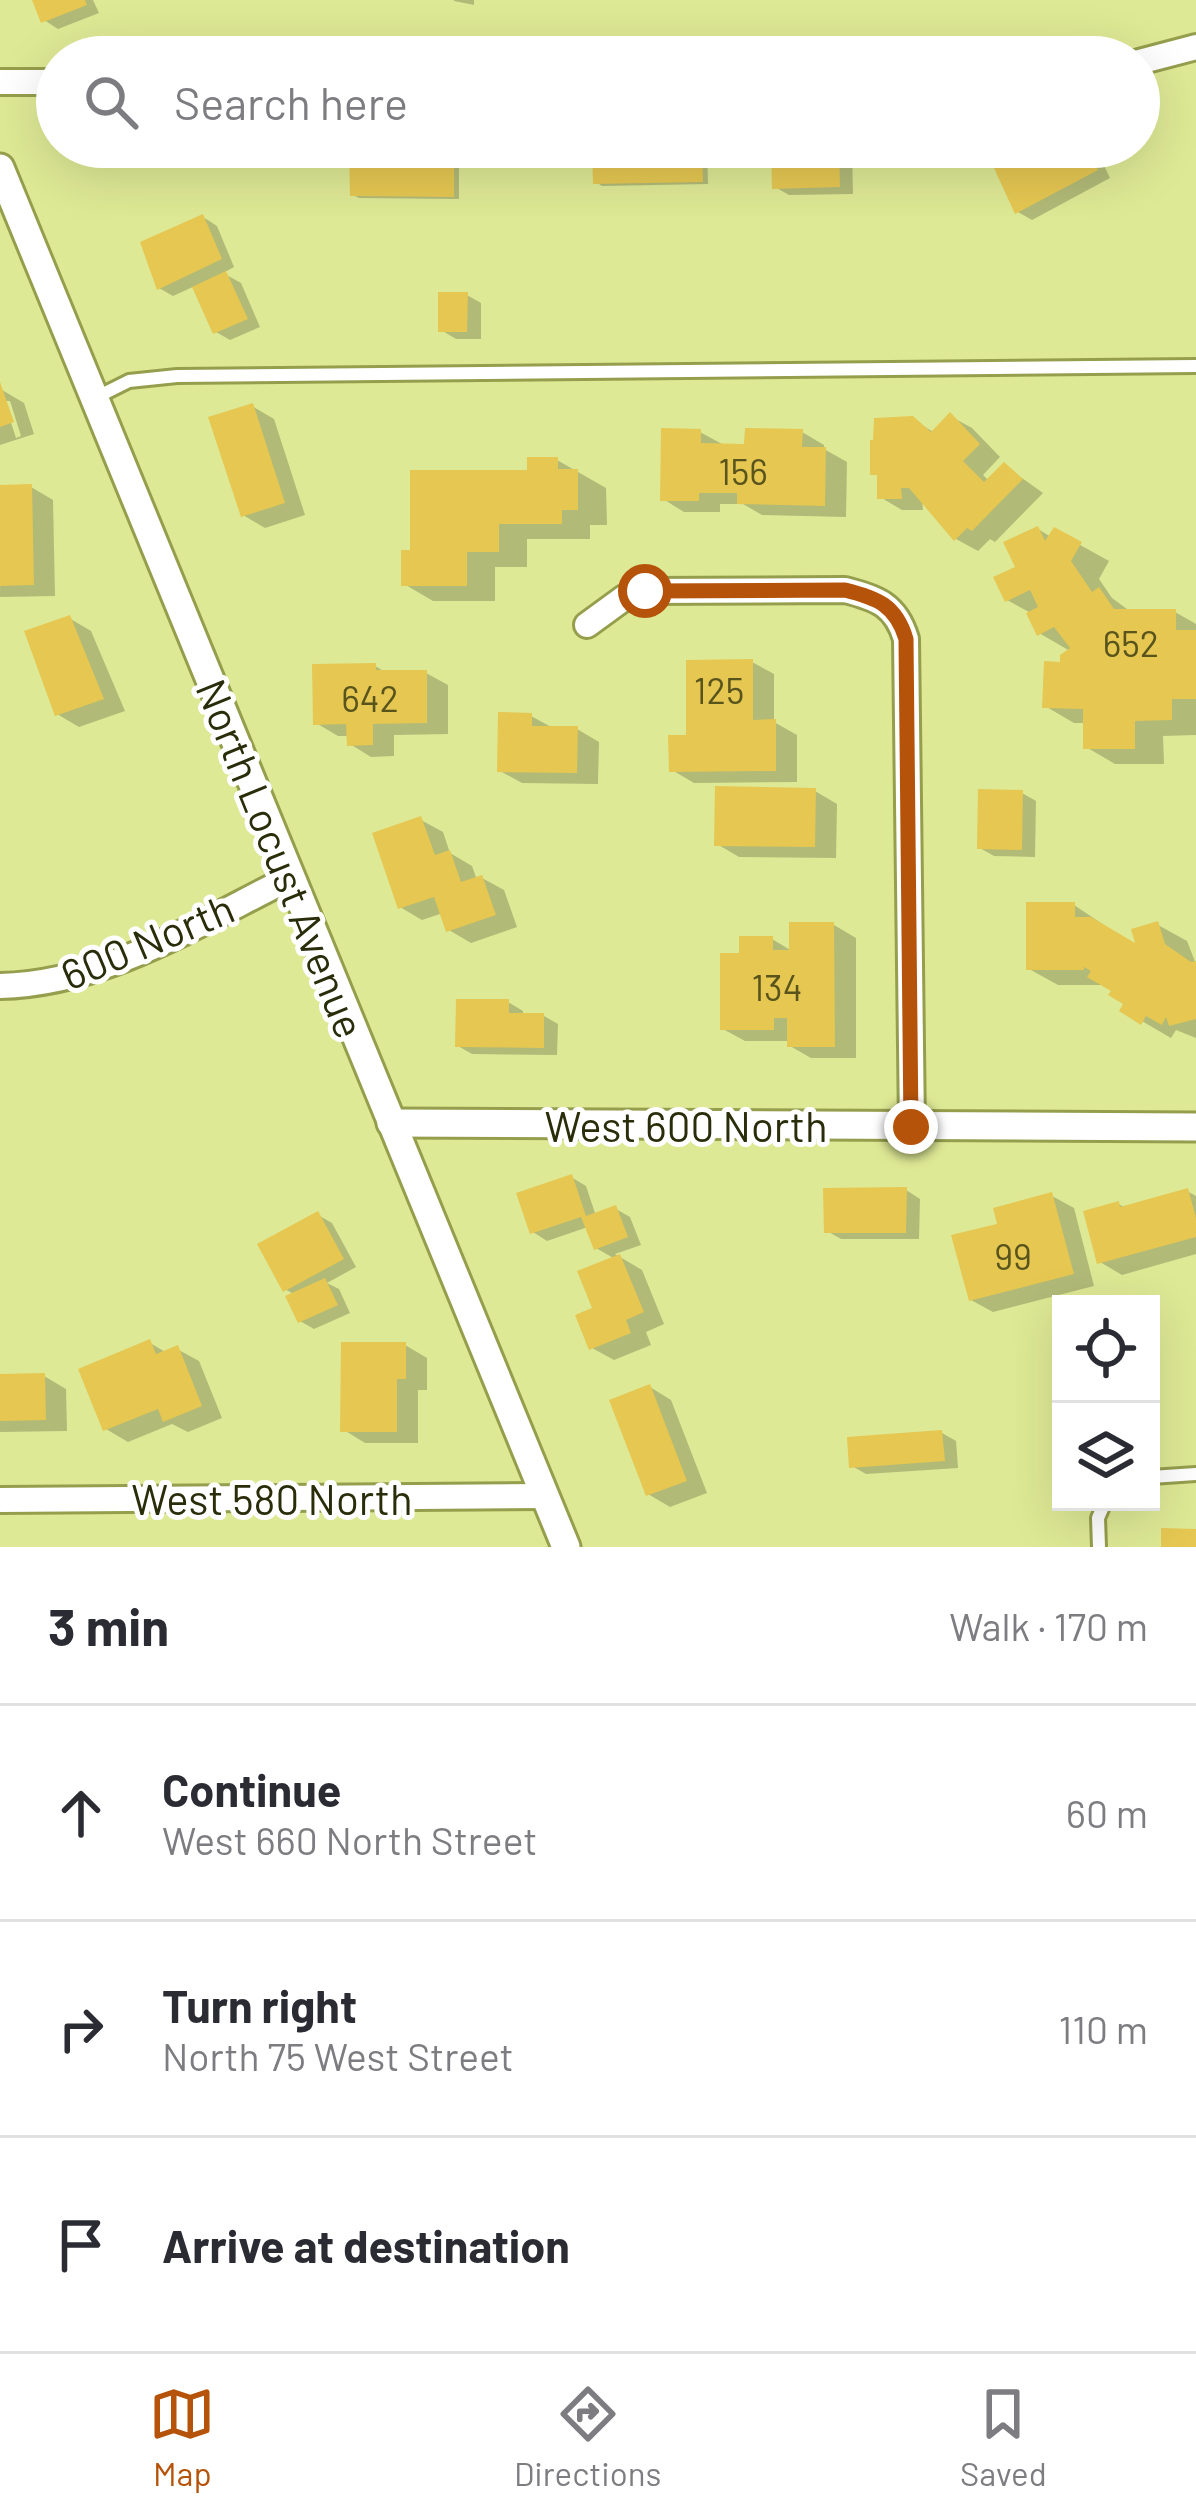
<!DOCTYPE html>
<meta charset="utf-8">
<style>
:root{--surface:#fff;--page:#f7f7f7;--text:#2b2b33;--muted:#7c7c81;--line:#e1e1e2;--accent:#b45309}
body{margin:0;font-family:Barlow,sans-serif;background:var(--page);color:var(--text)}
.controls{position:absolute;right:36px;bottom:36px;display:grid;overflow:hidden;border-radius:0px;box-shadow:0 12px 48px #0002}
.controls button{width:108px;height:108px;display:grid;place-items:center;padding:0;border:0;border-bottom:3px solid var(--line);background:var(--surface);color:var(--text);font:60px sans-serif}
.stop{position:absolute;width:36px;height:36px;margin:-27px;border:9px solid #b45309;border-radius:50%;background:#fff}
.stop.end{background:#b45309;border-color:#fff;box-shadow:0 3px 12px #0008}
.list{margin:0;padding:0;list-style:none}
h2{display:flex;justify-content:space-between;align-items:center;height:156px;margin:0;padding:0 48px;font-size:51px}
h2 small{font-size:39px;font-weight:400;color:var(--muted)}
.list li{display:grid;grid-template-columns:78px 1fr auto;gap:36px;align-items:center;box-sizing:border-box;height:216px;padding:0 48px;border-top:3px solid var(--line)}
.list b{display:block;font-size:45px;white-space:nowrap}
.list p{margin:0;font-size:39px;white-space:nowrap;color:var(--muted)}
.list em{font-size:39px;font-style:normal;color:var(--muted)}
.icon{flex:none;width:66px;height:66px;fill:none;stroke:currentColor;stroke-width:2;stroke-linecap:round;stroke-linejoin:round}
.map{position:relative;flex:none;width:1196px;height:1547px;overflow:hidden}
.search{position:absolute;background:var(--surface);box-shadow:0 12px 48px #0002;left:36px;right:36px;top:36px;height:132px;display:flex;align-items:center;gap:30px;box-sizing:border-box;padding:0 42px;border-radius:66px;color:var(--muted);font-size:45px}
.sheet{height:804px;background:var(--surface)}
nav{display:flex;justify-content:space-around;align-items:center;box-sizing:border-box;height:168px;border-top:3px solid var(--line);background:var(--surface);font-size:33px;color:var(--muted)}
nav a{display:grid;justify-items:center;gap:6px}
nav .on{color:var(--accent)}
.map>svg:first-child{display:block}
.shadow{fill:#0003;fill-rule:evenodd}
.building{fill:#e5c752}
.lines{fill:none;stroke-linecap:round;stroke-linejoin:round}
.service-casing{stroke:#959e4c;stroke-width:18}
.minor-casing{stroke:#959e4c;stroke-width:30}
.tertiary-casing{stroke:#959e4c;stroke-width:33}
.service{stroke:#fff;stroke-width:12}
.minor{stroke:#fff;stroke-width:24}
.tertiary{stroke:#fff;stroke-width:27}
.route{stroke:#b45309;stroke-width:15}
.labels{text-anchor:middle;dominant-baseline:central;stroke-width:10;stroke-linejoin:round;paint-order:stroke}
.number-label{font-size:36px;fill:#59541c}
.street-label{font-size:42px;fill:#2a2d0a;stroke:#fff}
</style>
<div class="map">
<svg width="1196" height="1547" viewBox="0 0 1196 1547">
<rect width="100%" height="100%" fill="#dee995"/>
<g class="shadow">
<polygon points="36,0 93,0 99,13 58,29 44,20"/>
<polygon points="474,0 474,5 454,1 454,0"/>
<polygon points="352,147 459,147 459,199 359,198 353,195"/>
<polygon points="595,147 707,147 708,184 602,186 596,182"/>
<polygon points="774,147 852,150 853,194 789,195 775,187"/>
<polygon points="1039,147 1095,147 1110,178 1032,220 1018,212"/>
<polygon points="203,217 217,226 234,267 223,273 241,283 260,327 230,340 216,332 195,286 173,296 159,288"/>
<polygon points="467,295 481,303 481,339 456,339 441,330"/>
<path d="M0 384 2 390 24 403 34 434 0 445ZM4 401H10L21 436 16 438Z"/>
<polygon points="252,406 274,419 305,515 265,528 243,515"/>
<polygon points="950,416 972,428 1000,457 983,475 989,481 1005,466 1043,493 995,542 990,539 978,551 956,539 922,499 923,510 902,510 880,497 880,477 873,473 912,419 935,433"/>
<polygon points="700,432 722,444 747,447 802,432 824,445 824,449 847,462 846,517 762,515 743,504 720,504 720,512 684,512 663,499"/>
<polygon points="557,460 606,488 607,525 590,525 590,539 527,539 527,567 495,567 495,601 433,601 404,584 413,553 530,473"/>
<polygon points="31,487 53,500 55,596 0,597 1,488"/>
<polygon points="1038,529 1051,537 1055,531 1109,561 1099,579 1112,598 1131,612 1175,612 1196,624 1196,735 1163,736 1164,764 1115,764 1086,747 1086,723 1074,723 1045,706 1070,651 1039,633 1029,612 1007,600"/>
<polygon points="69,618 91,631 125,711 79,727 57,714"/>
<polygon points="752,662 774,674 774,722 797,735 797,782 694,783 672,770 689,738"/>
<polygon points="375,666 387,673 426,673 448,685 448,734 394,735 394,756 371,757 350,744 349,736 338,736 316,723"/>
<polygon points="531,716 555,729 577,729 599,742 598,784 522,783 500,771"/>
<polygon points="815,791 837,804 836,858 739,857 717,844"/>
<polygon points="1022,793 1036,801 1035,857 994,856 980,848"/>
<polygon points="421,820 443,832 450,853 472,866 477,880 482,878 504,890 517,927 471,943 449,930 443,913 422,920 400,907"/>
<polygon points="1074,905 1140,949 1158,925 1187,941 1196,964 1196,1038 1176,1030 1171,1038 1123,1010 1127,1003 1108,985 1058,985 1029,969"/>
<polygon points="834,925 856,938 856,1058 811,1058 790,1046 790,1041 745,1041 723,1029 742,956 772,939 792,951"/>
<polygon points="508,1002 523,1011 523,1016 544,1016 558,1024 557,1055 472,1054 458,1046"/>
<polygon points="571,1177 586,1186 596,1216 616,1209 630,1217 641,1245 615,1254 642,1270 664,1324 646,1332 651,1345 614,1360 592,1348 596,1309 615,1259 596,1248 588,1227 547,1241 533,1232"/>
<polygon points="906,1190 920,1199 919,1239 841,1239 827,1231"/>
<polygon points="1187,1191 1196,1196 1196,1254 1122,1275 1100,1262 1118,1204 1126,1208"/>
<polygon points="1052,1196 1074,1208 1094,1286 993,1312 971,1300 1001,1226"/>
<polygon points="318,1215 332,1223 356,1267 327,1283 339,1289 350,1313 314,1329 300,1321 295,1295 285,1289"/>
<polygon points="150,1343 167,1353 177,1349 199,1361 222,1418 188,1432 172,1424 128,1442 106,1429"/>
<polygon points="405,1345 427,1358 427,1390 418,1390 418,1443 365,1443 344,1430"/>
<polygon points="44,1376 66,1389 67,1431 0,1432 0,1377"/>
<polygon points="650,1387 671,1400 707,1493 670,1507 648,1494"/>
<polygon points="942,1433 956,1441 958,1468 866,1474 852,1466"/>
</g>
<g class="building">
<polygon points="32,0 85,0 87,5 41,23"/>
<polygon points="349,147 454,147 454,197 350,196"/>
<polygon points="592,147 702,147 703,182 593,184"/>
<polygon points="771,147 839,147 840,187 772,189"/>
<polygon points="1032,147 1086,147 1098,170 1015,214 994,168"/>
<polygon points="203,214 222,259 157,290 140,242"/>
<polygon points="226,271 248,319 213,334 192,287"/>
<polygon points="438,292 468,292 467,332 438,332"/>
<polygon points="0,382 14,422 0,427"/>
<polygon points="253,403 285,503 241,517 208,417"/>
<polygon points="950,412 980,444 963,461 984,482 1004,462 1023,479 972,531 967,528 954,541 909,488 901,488 902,499 877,499 877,475 870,475 870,440 873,440 874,418 913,416 931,432"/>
<polygon points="661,428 701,429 701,443 744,444 745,428 803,429 802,447 826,447 825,506 737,504 737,493 699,493 699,501 660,501"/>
<polygon points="527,457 558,457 558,469 578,469 578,510 562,510 562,524 499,524 499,552 467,552 467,586 401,586 401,550 410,550 410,470 527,470"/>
<polygon points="32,484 34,585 0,586 0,485"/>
<polygon points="1038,526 1045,541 1054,527 1082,542 1071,561 1092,592 1099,587 1114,609 1176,609 1176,630 1196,630 1196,699 1172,699 1172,720 1135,721 1135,749 1083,749 1083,709 1042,708 1044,661 1060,662 1060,655 1070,648 1054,627 1037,636 1026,613 1038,607 1030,590 1005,602 993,577 1015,567 1003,542"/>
<polygon points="70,615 104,699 55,716 24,631"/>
<polygon points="753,659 753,720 776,719 776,771 669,772 668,735 686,735 686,660"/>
<polygon points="376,663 376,670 427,670 427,723 373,724 373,745 347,746 346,724 313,725 312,664"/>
<polygon points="498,712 532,713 532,726 578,726 577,773 497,772"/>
<polygon points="715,786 816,788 815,847 714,846"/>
<polygon points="978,789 1023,790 1022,850 977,849"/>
<polygon points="421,816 435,855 450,850 461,882 482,875 496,915 446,932 434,897 398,909 372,833"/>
<polygon points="1026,902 1075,902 1075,917 1091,917 1135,943 1131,929 1158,921 1165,944 1191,962 1196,961 1196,1019 1169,1026 1166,1017 1162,1025 1146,1016 1141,1025 1119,1011 1123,1004 1108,995 1111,991 1087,977 1091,971 1084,967 1084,970 1026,970"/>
<polygon points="789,922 834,922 835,1047 787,1047 787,1018 774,1018 774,1030 720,1030 720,953 739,953 739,936 773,936 773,950 789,950"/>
<polygon points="456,999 509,999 509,1013 544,1013 544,1048 455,1047"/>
<polygon points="572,1174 586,1216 616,1205 628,1237 594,1250 581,1217 530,1234 516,1193"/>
<polygon points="907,1187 906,1233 824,1233 823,1188"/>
<polygon points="1188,1188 1196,1218 1196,1237 1097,1264 1083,1211 1119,1201 1120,1207"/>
<polygon points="1052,1192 1074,1274 969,1301 951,1235 997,1224 993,1208"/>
<polygon points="318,1211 344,1259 283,1292 257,1244"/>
<polygon points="620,1254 644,1312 626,1320 631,1333 589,1350 575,1315 592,1308 577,1271"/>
<polygon points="325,1278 338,1305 298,1323 285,1296"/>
<polygon points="150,1339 156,1354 178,1345 202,1406 163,1422 158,1409 103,1431 78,1369"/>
<polygon points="341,1342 406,1342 406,1379 397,1379 397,1432 340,1432"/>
<polygon points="45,1373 46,1420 0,1421 0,1374"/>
<polygon points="650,1384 687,1481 646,1496 609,1400"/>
<polygon points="942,1430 945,1461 849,1468 847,1437"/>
<polygon points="1161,1528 1196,1529 1196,1547 1161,1547"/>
</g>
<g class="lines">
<g class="service-casing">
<g id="service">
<polyline points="95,398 129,381 177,376 1196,366"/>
<polyline points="1151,1477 1196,1474"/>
<polyline points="1099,1547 1098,1518 1105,1502"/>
</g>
</g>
<g class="minor-casing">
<g id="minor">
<polyline points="1139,62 1196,47"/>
<polyline points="0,82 57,82"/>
<path d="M587 625 624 598 645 591 845 590C877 598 896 605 906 639L912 1127"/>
<path d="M0 986C104 984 199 923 290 878"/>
<polyline points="0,1500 544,1496"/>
</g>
</g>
<g class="tertiary-casing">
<g id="tertiary">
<polyline points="0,168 566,1547"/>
<polyline points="391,1123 1196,1127"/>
</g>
</g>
<use href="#service" class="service"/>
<use href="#minor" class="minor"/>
<use href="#tertiary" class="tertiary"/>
</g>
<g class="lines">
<path class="route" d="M645 591 845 590C877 598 896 605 906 639L911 1127"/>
</g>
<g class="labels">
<g class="number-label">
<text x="743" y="470">156</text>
<text x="1131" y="642">652</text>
<text x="719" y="689">125</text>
<text x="370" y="697">642</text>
<text x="777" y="986">134</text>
<text x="1013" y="1255">99</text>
</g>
<g class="street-label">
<text transform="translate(282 858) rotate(68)">North Locust Avenue</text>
<text transform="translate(147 940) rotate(-23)">600 North</text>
<text x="686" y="1125">West 600 North</text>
<text x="272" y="1498">West 580 North</text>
</g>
</g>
</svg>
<div class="controls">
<button><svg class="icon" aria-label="locate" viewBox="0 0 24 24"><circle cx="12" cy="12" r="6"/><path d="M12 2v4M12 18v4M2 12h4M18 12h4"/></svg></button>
<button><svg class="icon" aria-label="layers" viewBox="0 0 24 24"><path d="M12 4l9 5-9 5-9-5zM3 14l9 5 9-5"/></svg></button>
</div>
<div class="stop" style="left:645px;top:591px"></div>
<div class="stop end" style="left:911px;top:1127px"></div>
<div class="search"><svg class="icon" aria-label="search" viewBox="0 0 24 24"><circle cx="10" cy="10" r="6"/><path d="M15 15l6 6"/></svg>Search here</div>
</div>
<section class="sheet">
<h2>3 min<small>Walk · 170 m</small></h2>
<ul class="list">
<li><svg class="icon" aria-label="ahead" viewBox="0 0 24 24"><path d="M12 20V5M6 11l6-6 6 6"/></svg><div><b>Continue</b><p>West 660 North Street</p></div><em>60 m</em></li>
<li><svg class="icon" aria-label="right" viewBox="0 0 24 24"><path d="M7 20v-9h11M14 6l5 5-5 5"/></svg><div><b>Turn right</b><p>North 75 West Street</p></div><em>110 m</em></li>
<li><svg class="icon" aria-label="arrive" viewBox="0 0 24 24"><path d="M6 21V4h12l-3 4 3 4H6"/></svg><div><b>Arrive at destination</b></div></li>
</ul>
</section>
<nav>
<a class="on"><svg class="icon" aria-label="map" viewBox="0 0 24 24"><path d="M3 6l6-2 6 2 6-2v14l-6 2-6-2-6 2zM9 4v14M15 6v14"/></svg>Map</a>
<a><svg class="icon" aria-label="directions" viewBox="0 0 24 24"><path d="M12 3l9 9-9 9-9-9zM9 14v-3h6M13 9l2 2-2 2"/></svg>Directions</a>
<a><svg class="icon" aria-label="saved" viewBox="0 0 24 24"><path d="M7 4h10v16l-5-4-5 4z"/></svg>Saved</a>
</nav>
